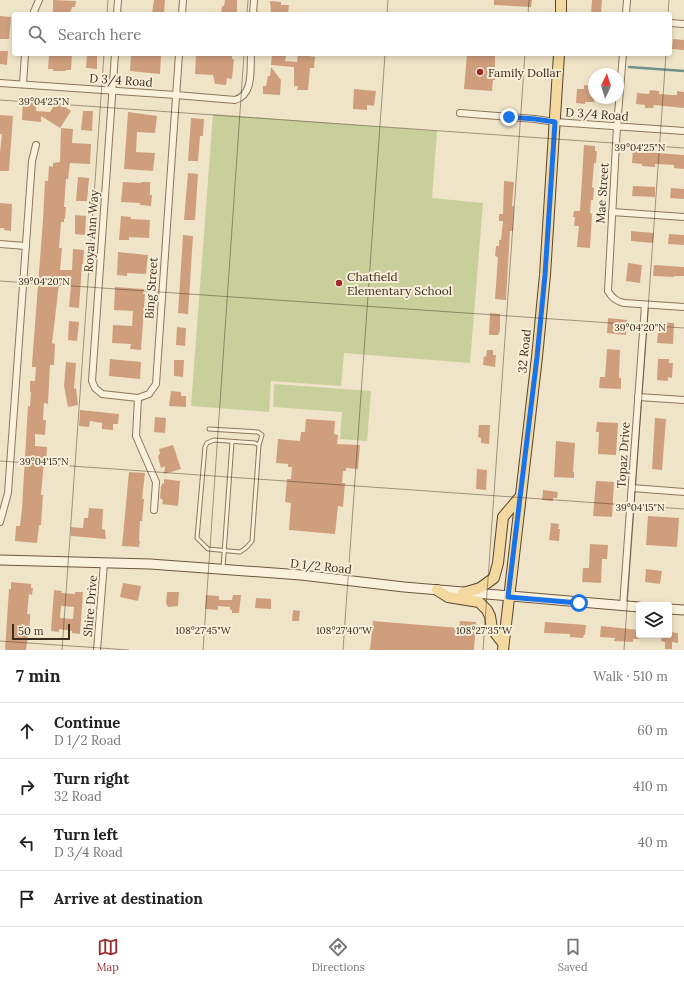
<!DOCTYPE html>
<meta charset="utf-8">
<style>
:root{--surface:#fff;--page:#f2f2f2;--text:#222;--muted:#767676;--line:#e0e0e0;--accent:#9e2a2b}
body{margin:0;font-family:Lora,serif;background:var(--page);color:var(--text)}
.controls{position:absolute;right:12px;bottom:12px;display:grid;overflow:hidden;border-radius:4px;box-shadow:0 2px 6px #0003}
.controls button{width:36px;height:36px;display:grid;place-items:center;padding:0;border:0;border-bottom:1px solid var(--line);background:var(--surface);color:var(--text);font:20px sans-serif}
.compass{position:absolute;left:588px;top:68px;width:36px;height:36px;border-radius:50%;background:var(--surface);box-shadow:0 2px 6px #0003;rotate:4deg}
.scale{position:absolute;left:12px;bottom:10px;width:58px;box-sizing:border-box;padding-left:4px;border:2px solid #3d2e20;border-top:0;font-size:11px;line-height:14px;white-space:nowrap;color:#3d2e20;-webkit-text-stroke:3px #f7eed8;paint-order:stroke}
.stop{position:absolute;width:12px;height:12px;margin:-9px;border:3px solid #1a73e8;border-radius:50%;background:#fff}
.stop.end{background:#1a73e8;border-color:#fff;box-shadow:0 1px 4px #0008}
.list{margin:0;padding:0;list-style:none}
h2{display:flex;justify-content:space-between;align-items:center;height:52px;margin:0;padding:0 16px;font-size:17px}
h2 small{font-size:13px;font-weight:400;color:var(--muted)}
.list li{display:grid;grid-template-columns:26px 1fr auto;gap:12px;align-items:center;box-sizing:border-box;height:56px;padding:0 16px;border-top:1px solid var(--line)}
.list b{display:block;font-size:15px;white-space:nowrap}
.list p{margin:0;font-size:13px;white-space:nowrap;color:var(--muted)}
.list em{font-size:13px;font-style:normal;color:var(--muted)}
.icon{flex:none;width:22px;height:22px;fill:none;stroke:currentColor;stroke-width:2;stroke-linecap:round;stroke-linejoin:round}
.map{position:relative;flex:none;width:684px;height:650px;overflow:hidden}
.search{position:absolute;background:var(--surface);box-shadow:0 2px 6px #0003;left:12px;right:12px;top:12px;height:44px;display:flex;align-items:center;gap:10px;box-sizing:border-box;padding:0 14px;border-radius:4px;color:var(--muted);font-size:15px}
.sheet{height:276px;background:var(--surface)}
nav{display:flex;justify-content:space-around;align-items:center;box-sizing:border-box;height:56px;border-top:1px solid var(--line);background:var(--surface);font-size:11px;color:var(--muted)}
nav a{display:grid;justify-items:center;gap:2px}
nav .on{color:var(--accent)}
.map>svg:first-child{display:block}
.green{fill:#c9cf9b}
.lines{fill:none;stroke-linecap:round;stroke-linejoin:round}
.stream{stroke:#6f938a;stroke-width:2.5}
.building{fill:#cf9f7d;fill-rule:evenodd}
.lane-casing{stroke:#8d765c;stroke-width:5}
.street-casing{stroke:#8d765c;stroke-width:8}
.secondary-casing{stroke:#6f573f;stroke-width:11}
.primary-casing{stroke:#5b4430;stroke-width:12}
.lane{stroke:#faf1dc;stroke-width:3}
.street{stroke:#faf1dc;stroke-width:6}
.secondary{stroke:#faf1dc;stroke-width:9}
.primary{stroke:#f3d9a0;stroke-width:10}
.route{stroke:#1a73e8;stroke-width:5}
.ticks{fill:none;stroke:#3d2e20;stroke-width:1;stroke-opacity:0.45}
.poi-dot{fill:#9e2a2b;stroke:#f7eed8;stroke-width:1.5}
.labels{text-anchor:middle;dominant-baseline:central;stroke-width:4;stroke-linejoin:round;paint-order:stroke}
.poi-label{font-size:12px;fill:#3d2e20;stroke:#f7eed8;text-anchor:start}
.street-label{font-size:12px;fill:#3d2e20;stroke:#f7eed8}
.ticks-label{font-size:10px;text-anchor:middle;fill:#3d2e20;stroke:#f7eed8;stroke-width:4;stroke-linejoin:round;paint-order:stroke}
</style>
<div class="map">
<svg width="684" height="650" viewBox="0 0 684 650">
<rect width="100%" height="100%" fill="#f0e4c8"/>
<g class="green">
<polygon points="213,114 437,131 432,198 483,203 470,363 344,353 341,386 271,381 269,412 191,406"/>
<polygon points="274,384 371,391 367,441 340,439 342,412 273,407"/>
</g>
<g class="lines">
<polyline class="stream" points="629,67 684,71"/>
</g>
<g class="building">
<polygon points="53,0 76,1 75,7 72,7 70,14 53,14"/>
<polygon points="154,0 165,0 164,14 152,14"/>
<polygon points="225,0 237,0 237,14 221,14 222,6 224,6"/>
<polygon points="494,0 532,0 531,7 494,5"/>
<polygon points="592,0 602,0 601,14 591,14"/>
<polygon points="270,1 281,2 281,5 289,5 288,14 271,14"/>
<polygon points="0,16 11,17 9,39 0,39"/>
<polygon points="673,39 684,40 684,50 672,49"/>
<polygon points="0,51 8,51 7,65 0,64"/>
<polygon points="49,54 72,54 71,70 66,70 66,71 53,71 53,69 48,69"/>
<polygon points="87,54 97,54 97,69 86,68"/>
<polygon points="135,54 161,56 160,74 130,71 131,55 135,55"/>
<polygon points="196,54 217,55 217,54 232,54 232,59 234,59 232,79 227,78 226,85 215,84 213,75 195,74"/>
<polygon points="272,54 284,54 284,56 286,56 285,61 297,62 298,54 309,54 309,56 315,57 314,68 310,68 308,90 297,90 298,86 294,86 294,67 271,65"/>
<polygon points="467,54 495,54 495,80 493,80 492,91 464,89"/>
<polygon points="271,67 281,80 280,95 263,94 263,86 266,86 268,76 270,76"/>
<polygon points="584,85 592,86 591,90 594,90 594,102 585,102 585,104 576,103 577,89 584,89"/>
<polygon points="354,89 376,91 374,106 367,105 367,110 353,109"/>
<polygon points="650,90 659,91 659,94 671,95 677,95 677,91 684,92 684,108 654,105 653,108 645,108 645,105 636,104 637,93 649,94"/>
<polygon points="28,97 35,97 35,100 37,100 36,111 50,112 57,101 71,111 60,128 41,116 41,122 22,120 23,99 28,99"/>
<polygon points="83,111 93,111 92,131 81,130"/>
<polygon points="128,112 157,116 155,133 137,132 136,152 155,153 153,171 124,169"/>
<polygon points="0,115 13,116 9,171 0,171 0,152 2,134 0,134"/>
<polygon points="191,118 204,119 203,136 200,136 198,161 188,161"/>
<polygon points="61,128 73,129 72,143 91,144 90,164 70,163 68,179 66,179 64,207 66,207 65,219 64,219 64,222 61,222 59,248 62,248 60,270 72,270 73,249 84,250 83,264 82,264 79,308 69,307 71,285 59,284 52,343 55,344 54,365 50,365 48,404 44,403 43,420 46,420 45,435 35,434 35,446 47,447 46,461 44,461 43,473 41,495 43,495 41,525 39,525 37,543 15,541 16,526 20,526 22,508 28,406 30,406 31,392 30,392 30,381 35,381 36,367 32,367 32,364 43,220 45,181 48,181 49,166 53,167 53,163 60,162"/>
<polygon points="584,145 595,146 595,151 597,151 596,163 594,163 592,187 594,188 593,200 591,200 590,213 592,214 590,248 577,247 579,226 574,226 575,217 573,217 574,211 580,211"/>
<polygon points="633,149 643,149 643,152 684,155 684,169 674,168 674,165 657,164 655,164 655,167 642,166 642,164 632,163"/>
<polygon points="188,173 198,174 195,220 184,220"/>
<polygon points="78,177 89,178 87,201 76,201"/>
<polygon points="504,181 514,182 512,206 514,206 513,231 510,231 506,300 495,299 498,257 495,256 496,246 499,246 499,240 501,240 503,221 499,221 499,214 503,214"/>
<polygon points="123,182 141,183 141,182 150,182 150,195 152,195 151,206 140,205 140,203 121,202"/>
<polygon points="633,186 655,187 655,197 632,196"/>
<polygon points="671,188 684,189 684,199 670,198"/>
<polygon points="0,203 12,204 11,231 4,230 4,228 0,228"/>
<polygon points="75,215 86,216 85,235 75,234"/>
<polygon points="121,216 131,217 131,219 150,220 149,238 129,237 129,240 119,240"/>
<polygon points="631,231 654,233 653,243 631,241"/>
<polygon points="669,234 684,235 684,245 668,244"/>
<polygon points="183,235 193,236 188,314 178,313"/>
<polygon points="118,252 148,255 146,274 127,273 127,276 117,275"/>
<polygon points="628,263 642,265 640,283 626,281"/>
<polygon points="654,265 684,267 684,276 674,276 674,277 653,276"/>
<polygon points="115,287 144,289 143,294 145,294 141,350 130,349 131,344 112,343 113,325 132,326 133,311 114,310"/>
<polygon points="490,313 500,314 500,331 498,335 489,335"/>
<polygon points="608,318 627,320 626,335 607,333"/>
<polygon points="69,321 79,322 77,341 68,340"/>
<polygon points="659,322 674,323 673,344 657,343"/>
<polygon points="177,327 186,328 185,346 176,345"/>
<polygon points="607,349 620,350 619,378 621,378 621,389 599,388 600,377 605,377"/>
<polygon points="487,350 493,350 493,355 496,355 495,367 483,365 484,356 486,357"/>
<polygon points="110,359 141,362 140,379 109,376"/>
<polygon points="658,359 669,359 669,363 673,363 672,378 668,377 668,381 657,380"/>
<polygon points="174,360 184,360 183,377 174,376"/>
<polygon points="66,362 76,363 74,389 76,388 78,405 68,407 64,386"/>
<polygon points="171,391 181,392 181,396 186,396 186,407 169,406"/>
<polygon points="80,410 119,414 118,424 113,424 113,430 102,429 102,423 90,421 89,427 79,426"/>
<polygon points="155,417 166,418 165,433 154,432"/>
<polygon points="655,418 666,419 662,470 652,469"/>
<polygon points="306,419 335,421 334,434 338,435 337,444 360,445 358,469 346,468 346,471 343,471 342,483 345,483 343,507 338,506 335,534 289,530 291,503 285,502 287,479 291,479 292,467 288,467 288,464 276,463 278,439 300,441 301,432 305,432"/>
<polygon points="597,422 618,423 616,455 598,454 599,432 596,432"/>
<polygon points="479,425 490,425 489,444 481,443 481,438 478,437"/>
<polygon points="556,441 575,443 573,472 574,472 574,478 554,477"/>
<polygon points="173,445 181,469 164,474 165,466 161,468 158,457 160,453 159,449"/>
<polygon points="477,469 487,470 486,490 476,489"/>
<polygon points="129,472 145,473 142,499 144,499 142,521 140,521 139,541 140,541 139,547 122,546"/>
<polygon points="164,479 180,481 178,506 162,504 163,500 160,498 161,486 162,486 162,483 164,484"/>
<polygon points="596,481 614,482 612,517 593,516"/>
<polygon points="543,490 558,492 557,498 553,498 553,501 542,500"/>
<polygon points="89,508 103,509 102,529 105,530 106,539 71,536 71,527 83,528 84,518 88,518"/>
<polygon points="648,516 679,518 677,547 646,545"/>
<polygon points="551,523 559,524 558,529 560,529 559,541 549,540"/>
<polygon points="590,544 608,545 607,559 602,559 601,583 582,582 583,568 589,568"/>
<polygon points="646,569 662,571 660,584 645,582"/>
<polygon points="11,582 31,584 31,588 33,588 32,595 29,594 27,614 30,614 30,621 26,650 5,650 9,589 11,589"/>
<polygon points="123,583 141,586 138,601 120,597"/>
<path d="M54 590 62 591 61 593 75 594V592H83L80 634 72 633V631L59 629V632L51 631ZM61 606 74 607 73 619 60 618Z"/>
<polygon points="167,592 179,592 178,606 168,607 166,603"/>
<polygon points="206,595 219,596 219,600 232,600 233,595 241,595 239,613 232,613 232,610 230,610 230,607 218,606 218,610 205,609"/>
<polygon points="256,598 271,599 271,609 255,608"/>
<polygon points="293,610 300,611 299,621 292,621"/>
<polygon points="373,621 459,628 460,621 476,622 474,650 370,650"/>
<polygon points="545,622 586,625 585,635 584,635 583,638 570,637 570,634 544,633"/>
<polygon points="601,626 639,630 639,639 633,639 633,642 614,641 615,638 600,637"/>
<polygon points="669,632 678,633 678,643 672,642 672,649 665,649 665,642 661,641 662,635 669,635"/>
</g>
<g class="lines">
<g class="lane-casing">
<g id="lane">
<polyline points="209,429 258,432 262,435 259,445 252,541 247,547 240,552 208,549 197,538 205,447 207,443 214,440 255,443 259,445"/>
<polyline points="223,568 232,442"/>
</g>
</g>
<g class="street-casing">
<g id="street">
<polyline points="33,14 39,0"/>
<polyline points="117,14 118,0"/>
<polyline points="182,14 183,0"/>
<polyline points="253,14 254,0"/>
<polyline points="626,14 627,0"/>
<polyline points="670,23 684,24"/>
<polyline points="115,54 92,381 95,388 102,394 138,398 149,394 156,384 179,54"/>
<path d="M623 54 617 126 608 291C612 298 616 301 624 303L684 307"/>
<path d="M0 83 176 95 235 100C254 95 250 69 251 54"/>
<polyline points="23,84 25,54"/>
<polyline points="460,113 535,119 555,122 684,131"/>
<polyline points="612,212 684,217"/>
<polyline points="0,244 26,246"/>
<polyline points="638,397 684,400"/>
<polyline points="138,398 136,436 156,482 154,510"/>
<polyline points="632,488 684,492"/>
<polyline points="0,522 8,493 32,161 36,145"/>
<polyline points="623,606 645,305"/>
<polyline points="97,650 104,563"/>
</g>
</g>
<g class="secondary-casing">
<g id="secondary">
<polyline points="0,560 150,564 301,575 404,587 639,607"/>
<polyline points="669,609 684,610"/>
</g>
</g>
<g class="primary-casing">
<g id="primary">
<polyline points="561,14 561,0"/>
<polyline points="437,590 448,597 479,602 487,610 490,616 492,629 503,643"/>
<polyline points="463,593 480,588 494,578 498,563 503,517 520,497"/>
<polyline points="503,650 537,357 545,275 559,54"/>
</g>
</g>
<use href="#lane" class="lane"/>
<use href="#street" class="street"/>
<use href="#secondary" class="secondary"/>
<use href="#primary" class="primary"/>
</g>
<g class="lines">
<polyline class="route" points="509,117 535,119 555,122 545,275 537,357 508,597 579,603"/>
</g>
<path class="ticks" d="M107 14 108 0M247 14 248 0M387 14 388 0M528 14 529 0M668 14 669 0M0 100 684 148M0 281 684 328M0 461 684 509M0 641 129 650M62 650 104 54M203 650 244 54M343 650 385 54M483 650 525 54M624 650 666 54"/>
<g class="poi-dot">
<circle cx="480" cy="72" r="4"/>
<circle cx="339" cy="283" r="4"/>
</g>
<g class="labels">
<g class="poi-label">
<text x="488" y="72">Family Dollar</text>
<text x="347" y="276">Chatfield<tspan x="347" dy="14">Elementary School</tspan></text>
</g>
<g class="street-label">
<text transform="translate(121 80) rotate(4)">D 3/4 Road</text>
<text transform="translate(597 114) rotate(4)">D 3/4 Road</text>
<text transform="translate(602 193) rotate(-86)">Mae Street</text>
<text transform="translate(91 231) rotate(-86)">Royal Ann Way</text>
<text transform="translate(151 288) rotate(-86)">Bing Street</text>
<text transform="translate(524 351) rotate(-84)">32 Road</text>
<text transform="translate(623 455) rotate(-86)">Topaz Drive</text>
<text transform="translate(321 566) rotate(6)">D 1/2 Road</text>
<text transform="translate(90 606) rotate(-85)">Shire Drive</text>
</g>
</g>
<g class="ticks-label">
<text x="44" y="105">39°04'25"N</text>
<text x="640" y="151">39°04'25"N</text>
<text x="44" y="285">39°04'20"N</text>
<text x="640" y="331">39°04'20"N</text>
<text x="44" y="465">39°04'15"N</text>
<text x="640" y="511">39°04'15"N</text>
<text x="203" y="634">108°27'45"W</text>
<text x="344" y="634">108°27'40"W</text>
<text x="484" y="634">108°27'35"W</text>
</g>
</svg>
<div class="controls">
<button><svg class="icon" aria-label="layers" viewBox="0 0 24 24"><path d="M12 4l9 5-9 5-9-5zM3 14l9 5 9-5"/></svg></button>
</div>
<svg class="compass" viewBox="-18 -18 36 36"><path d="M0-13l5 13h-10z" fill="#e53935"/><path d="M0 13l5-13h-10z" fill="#767676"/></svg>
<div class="scale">50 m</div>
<div class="stop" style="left:579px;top:603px"></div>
<div class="stop end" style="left:509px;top:117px"></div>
<div class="search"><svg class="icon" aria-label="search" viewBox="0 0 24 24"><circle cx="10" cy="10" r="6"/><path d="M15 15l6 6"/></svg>Search here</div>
</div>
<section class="sheet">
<h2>7 min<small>Walk · 510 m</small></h2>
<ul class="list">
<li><svg class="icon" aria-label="ahead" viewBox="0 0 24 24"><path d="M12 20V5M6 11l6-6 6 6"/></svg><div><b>Continue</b><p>D 1/2 Road</p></div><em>60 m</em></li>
<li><svg class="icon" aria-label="right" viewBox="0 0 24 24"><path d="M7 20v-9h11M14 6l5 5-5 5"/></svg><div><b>Turn right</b><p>32 Road</p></div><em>410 m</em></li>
<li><svg class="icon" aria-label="left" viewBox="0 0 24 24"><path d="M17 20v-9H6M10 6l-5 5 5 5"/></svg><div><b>Turn left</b><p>D 3/4 Road</p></div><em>40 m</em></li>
<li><svg class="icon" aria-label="arrive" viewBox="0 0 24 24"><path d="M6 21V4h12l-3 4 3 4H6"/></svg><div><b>Arrive at destination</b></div></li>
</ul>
</section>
<nav>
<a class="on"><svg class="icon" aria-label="map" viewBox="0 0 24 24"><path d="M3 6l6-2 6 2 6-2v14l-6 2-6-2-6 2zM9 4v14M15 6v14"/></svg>Map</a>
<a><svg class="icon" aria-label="directions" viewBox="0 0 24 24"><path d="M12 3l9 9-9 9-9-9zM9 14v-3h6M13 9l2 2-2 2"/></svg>Directions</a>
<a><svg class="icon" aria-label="saved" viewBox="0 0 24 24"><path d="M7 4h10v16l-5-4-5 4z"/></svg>Saved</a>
</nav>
